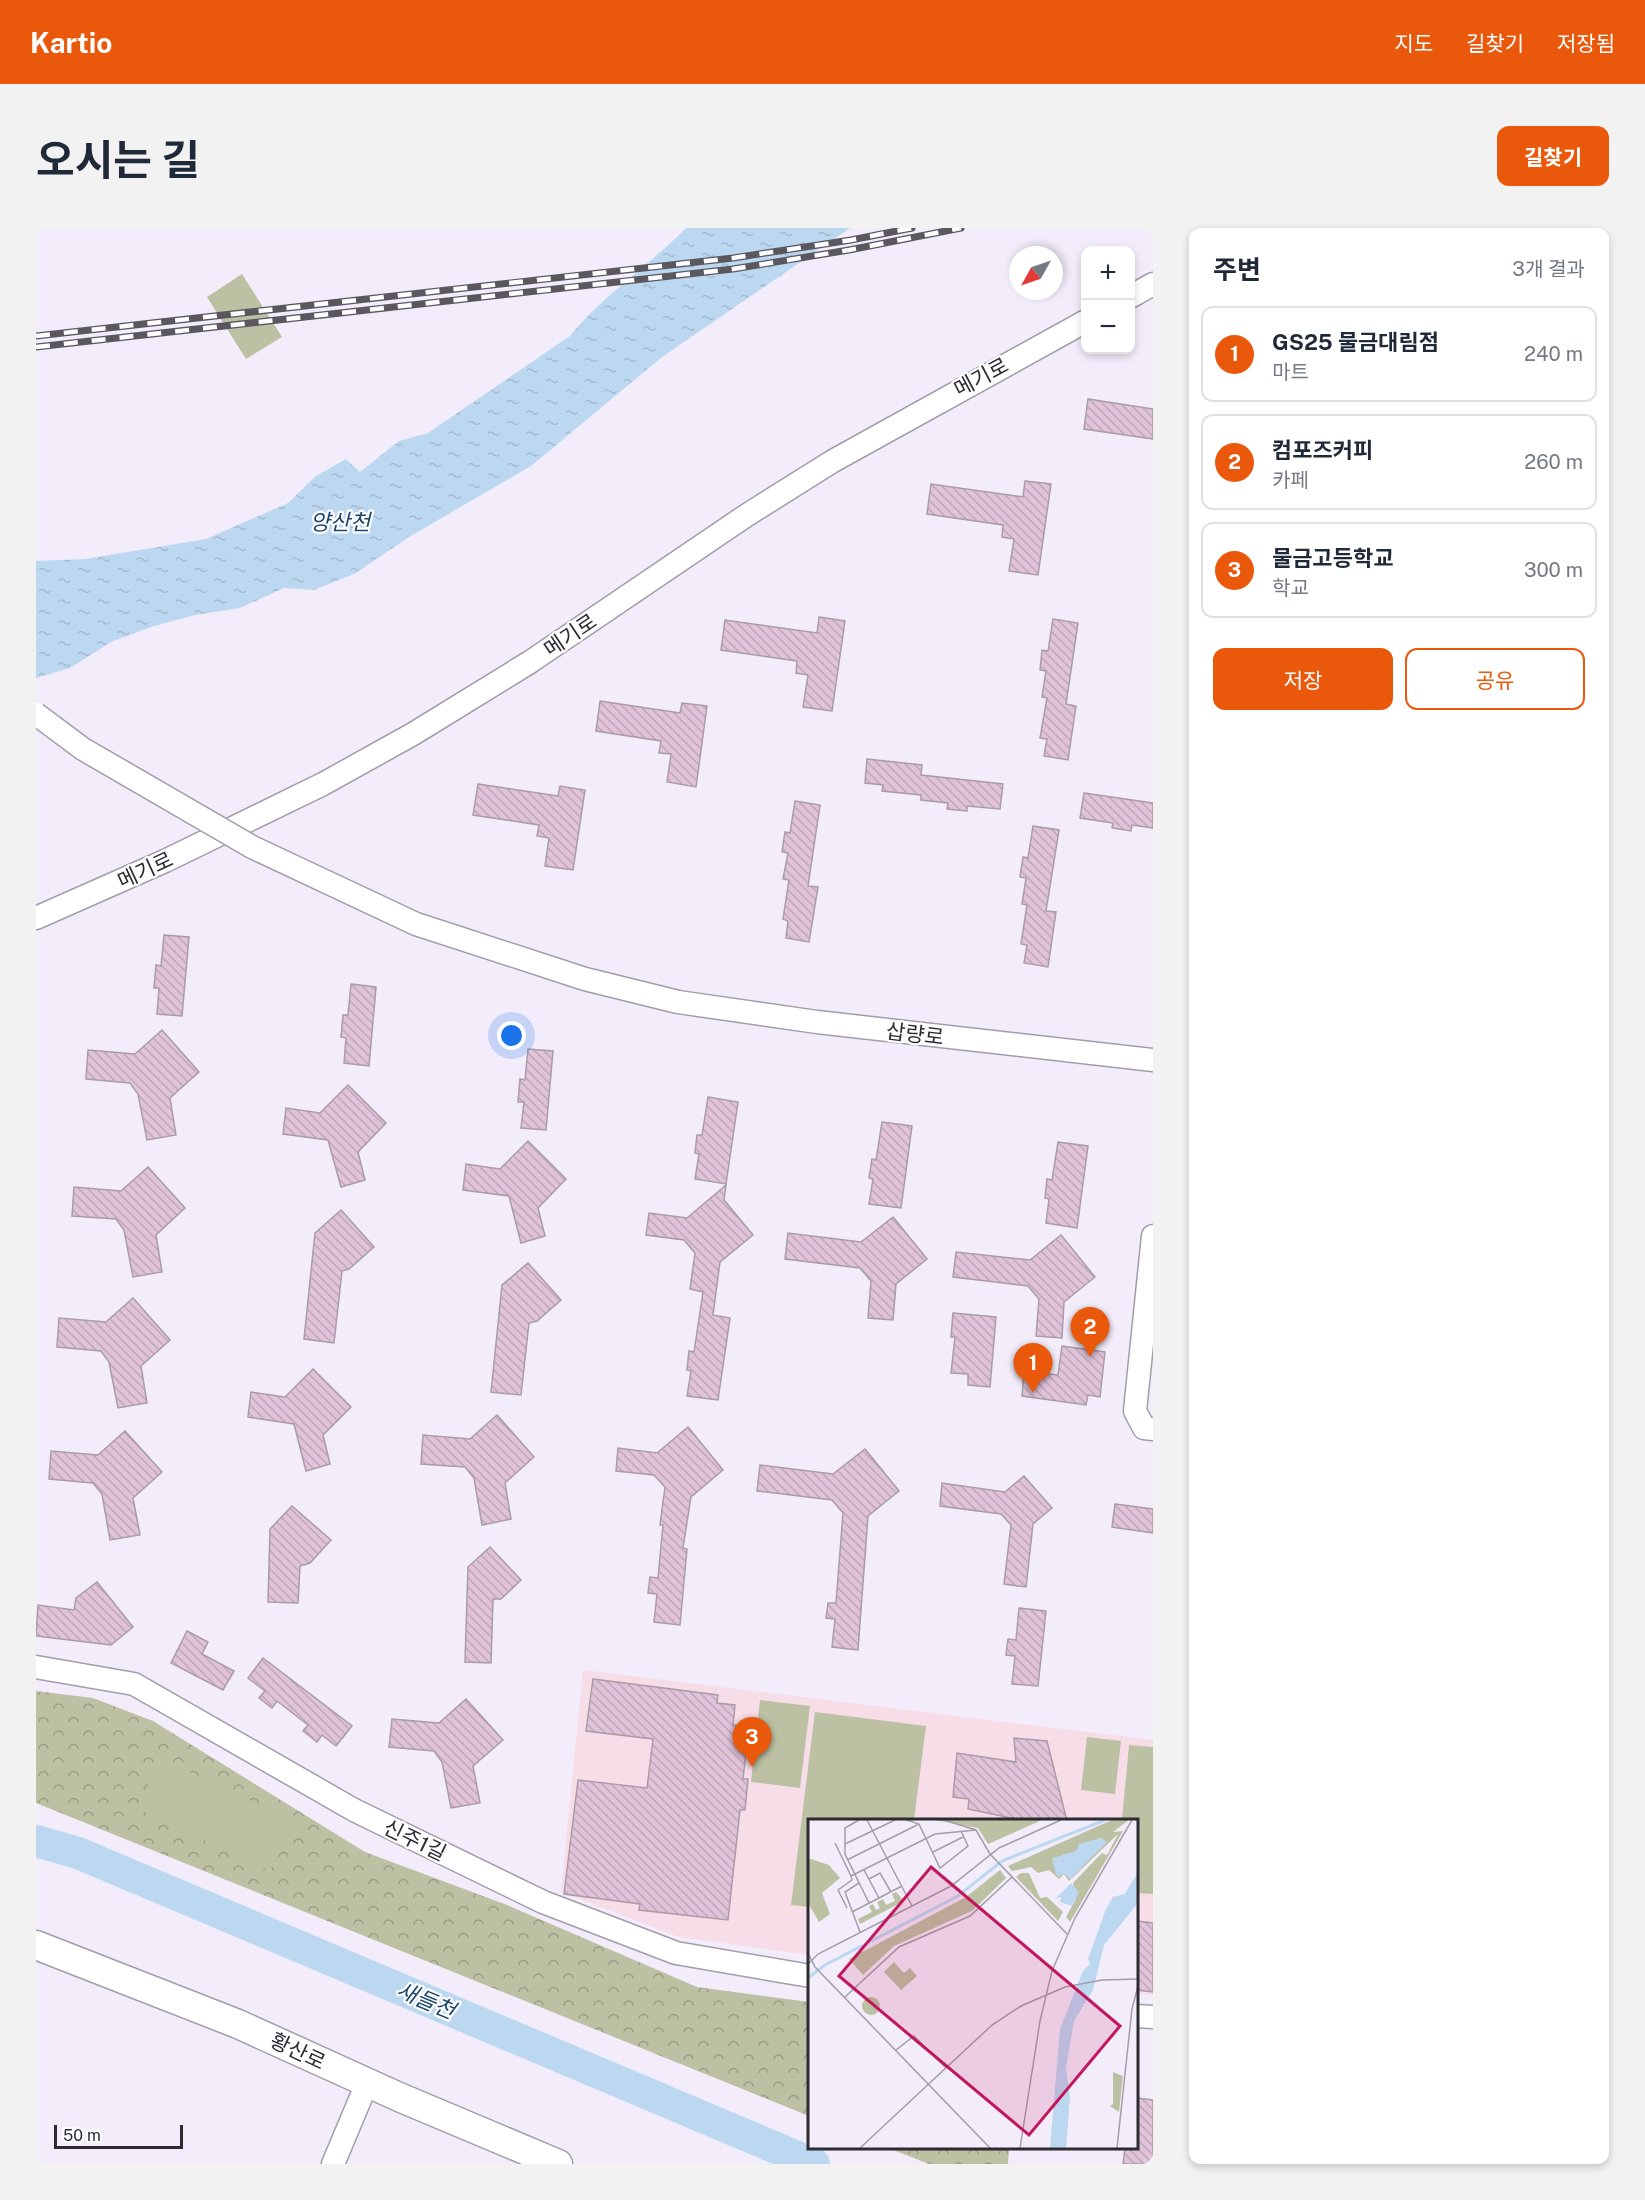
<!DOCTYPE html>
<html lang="ko">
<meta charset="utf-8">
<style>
:root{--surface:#fff;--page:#f2f2f3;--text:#1f2937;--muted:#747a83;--line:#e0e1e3;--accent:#ea580c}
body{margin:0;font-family:"Public Sans","Noto Sans KR",sans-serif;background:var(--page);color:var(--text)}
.controls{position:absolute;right:18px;top:18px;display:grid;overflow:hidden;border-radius:12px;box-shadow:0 3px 9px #0003}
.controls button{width:54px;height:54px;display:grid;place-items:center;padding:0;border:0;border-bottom:2px solid var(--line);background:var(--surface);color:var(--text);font:30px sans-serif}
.compass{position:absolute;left:973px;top:18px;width:54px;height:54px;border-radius:50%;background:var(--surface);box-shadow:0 3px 9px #0003;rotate:230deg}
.scale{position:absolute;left:18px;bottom:15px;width:129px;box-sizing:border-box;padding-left:6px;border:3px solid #2d2a30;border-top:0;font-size:16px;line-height:21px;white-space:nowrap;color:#2d2a30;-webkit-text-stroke:4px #fdfcff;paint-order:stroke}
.you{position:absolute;left:476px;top:808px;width:21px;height:21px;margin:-15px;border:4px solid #fff;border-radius:50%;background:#1a73e8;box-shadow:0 0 0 9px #1a73e833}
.badge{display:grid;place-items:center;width:39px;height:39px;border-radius:50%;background:var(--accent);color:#fff;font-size:20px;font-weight:700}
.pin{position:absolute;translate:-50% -50px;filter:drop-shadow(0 2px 3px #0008)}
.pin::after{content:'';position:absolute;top:32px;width:21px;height:18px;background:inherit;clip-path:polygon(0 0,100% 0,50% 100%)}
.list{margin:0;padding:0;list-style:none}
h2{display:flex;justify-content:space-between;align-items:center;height:78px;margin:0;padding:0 24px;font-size:26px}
h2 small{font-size:20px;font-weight:400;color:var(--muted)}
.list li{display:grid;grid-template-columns:39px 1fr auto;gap:18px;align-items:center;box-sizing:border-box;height:96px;margin:0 12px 12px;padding:0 12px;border:2px solid var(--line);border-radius:12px}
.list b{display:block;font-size:22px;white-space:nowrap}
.list p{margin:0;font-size:20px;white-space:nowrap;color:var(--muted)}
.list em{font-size:20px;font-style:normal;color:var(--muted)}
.actions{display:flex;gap:12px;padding:18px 24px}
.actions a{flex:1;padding:14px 0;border:2px solid var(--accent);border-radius:12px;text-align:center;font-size:21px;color:var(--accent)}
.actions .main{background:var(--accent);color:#fff}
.map{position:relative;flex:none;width:1117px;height:1936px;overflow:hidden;border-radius:12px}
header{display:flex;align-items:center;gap:36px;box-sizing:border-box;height:84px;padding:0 30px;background:var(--accent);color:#fff}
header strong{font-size:28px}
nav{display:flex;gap:33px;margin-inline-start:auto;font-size:21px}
.intro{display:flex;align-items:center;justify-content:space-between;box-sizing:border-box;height:144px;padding:0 36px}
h1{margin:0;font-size:42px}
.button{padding:15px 27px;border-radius:12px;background:var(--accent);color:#fff;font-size:21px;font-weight:700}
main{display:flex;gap:36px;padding:0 36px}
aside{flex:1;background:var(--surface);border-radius:12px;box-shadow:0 3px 9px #0003}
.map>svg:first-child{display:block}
.education{fill:#f6dde7}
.park{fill:url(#park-crowns)}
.pitch{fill:#bcc1a3}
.water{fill:url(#water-ripples)}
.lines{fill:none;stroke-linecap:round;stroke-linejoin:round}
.river{stroke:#bcd8f1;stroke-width:32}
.building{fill:url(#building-back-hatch);stroke:#a99ca6;stroke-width:1.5}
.minor-casing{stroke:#a39ca9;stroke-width:25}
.major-casing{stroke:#a39ca9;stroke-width:31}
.minor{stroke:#fff;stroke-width:22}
.major{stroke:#fff;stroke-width:28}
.rail-casing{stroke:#5b575f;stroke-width:7}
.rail{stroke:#fdfcff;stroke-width:4.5;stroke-dasharray:14;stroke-linecap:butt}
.minor-bridge-casing{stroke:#a39ca9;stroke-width:25;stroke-linecap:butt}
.minor-bridge{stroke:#fff;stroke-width:22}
.labels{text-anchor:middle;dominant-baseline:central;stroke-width:4.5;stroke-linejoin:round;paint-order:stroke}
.street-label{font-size:21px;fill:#2d2a30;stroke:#fdfcff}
.water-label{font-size:22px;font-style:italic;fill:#1b476a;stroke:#fdfcff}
.inset-river{fill:none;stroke:#bcd8f1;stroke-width:3}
.inset-road{fill:none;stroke:#a49ea9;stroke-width:1.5}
.view{fill:#c2185b;fill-opacity:0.15;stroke:#c2185b;stroke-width:3}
.inset-edge{fill:none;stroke:#2d2a30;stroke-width:3}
</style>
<header>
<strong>Kartio</strong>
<nav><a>지도</a><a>길찾기</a><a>저장됨</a></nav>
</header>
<div class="intro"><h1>오시는 길</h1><a class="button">길찾기</a></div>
<main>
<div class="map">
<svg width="1117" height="1936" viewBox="0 0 1117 1936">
<defs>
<pattern id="park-crowns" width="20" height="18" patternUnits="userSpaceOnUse" patternTransform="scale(1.5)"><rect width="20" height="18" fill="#bcc1a3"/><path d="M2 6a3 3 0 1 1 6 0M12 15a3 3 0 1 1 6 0" fill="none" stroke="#999d85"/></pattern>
<pattern id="water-ripples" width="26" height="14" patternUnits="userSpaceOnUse" patternTransform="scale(1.5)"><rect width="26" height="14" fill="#bcd8f1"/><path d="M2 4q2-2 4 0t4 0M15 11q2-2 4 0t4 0" fill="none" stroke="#a2bacf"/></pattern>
<pattern id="building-back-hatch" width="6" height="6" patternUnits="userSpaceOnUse" patternTransform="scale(1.5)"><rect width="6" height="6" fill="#e0c2d9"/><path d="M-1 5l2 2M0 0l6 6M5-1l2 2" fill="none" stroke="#c0a7bb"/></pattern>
</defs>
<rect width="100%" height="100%" fill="#f3ecfa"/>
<polygon class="education" points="547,1442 1117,1512 1117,1767 1101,1765 1100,1592 774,1592 773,1727 643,1709 525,1664"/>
<g class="park">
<polygon points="0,1463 57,1470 117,1493 329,1624 471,1677 661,1759 773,1774 773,1888 0,1575"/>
<polygon points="852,1920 973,1920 972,1936 893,1936"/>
</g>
<g class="pitch">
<polygon points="206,46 246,109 210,131 171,69"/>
<polygon points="724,1472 774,1478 764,1560 715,1554"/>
<polygon points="779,1484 890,1498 878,1592 774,1592 773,1679 755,1677"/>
<polygon points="1051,1509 1085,1513 1079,1566 1045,1562"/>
<polygon points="1093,1517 1117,1519 1117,1666 1101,1665 1100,1592 1086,1592"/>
<polygon points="123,1530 257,1593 234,1643 102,1581"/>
</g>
<path class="water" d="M650 0H814L626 129 495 238 373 309 320 345 278 362 248 360 204 380 159 387 115 399 75 414 34 440 0 450V333L49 331 170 311 252 275 280 248 310 231 324 244 363 213 392 205 534 108C567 67 613 38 650 0Z"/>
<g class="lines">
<polyline class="river" points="0,1613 42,1625 778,1936"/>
</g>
<g class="building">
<polygon points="1052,171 1117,181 1117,211 1048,201"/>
<polygon points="989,253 1015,256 1002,347 973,343 978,311 966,309 967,297 891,286 895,256 987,269"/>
<polygon points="783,389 809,393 796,483 767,479 772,447 760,445 761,433 685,422 689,392 781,405"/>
<polygon points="1017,391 1042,395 1030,476 1040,478 1032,532 1008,528 1011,511 1004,510 1011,470 1006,469 1010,443 1004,442 1006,422 1012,423"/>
<polygon points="564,473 644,485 646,475 671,478 660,559 631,554 635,526 623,525 625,513 560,503"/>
<polygon points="831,531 886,537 885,547 967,556 964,581 931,578 931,583 911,581 912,575 885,572 885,567 846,563 847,557 829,555"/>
<polygon points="442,556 522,568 524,558 549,562 537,642 509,638 513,610 501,608 503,597 437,587"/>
<polygon points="1048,565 1117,575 1117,600 1096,597 1095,603 1076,600 1077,595 1044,590"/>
<polygon points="759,573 784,577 772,658 782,659 773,714 750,710 752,693 747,691 753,652 747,651 752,625 746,624 749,604 754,605"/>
<polygon points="997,598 1023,602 1010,683 1020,684 1012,739 988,735 991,717 985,716 991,677 986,676 990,650 984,649 987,629 992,630"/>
<polygon points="128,707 153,709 146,788 121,786 123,760 118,760 120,737 125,738"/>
<polygon points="315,756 340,759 333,838 308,835 310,810 305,809 307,787 312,787"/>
<polygon points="126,802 163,844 134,870 140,907 111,912 102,866 94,855 50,851 52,822 99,826"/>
<polygon points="492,821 517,823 510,902 485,900 488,874 482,874 484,851 489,852"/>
<polygon points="312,857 350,895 322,924 329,952 305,959 292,912 247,906 250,880 284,885"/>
<polygon points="672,869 702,874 690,956 659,951 663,926 659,925 661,907 666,907"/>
<polygon points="846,894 876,898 865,980 833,976 837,951 833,950 836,931 840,932"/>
<polygon points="492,913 530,951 502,980 509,1008 485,1015 473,968 427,962 430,936 464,941"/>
<polygon points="1022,914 1052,918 1041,1000 1010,995 1013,971 1009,970 1011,951 1016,952"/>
<polygon points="112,939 149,980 120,1007 126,1044 97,1049 88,1002 80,991 36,988 38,959 85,963"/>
<polygon points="690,957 688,972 717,1007 684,1034 677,1087 694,1090 682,1172 651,1168 655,1143 651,1142 653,1123 658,1124 667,1064 654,1061 659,1025 648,1012 610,1007 613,985 651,990"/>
<polygon points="305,982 338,1019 313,1041 306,1043 298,1115 268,1111 279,1005"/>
<polygon points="857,989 891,1031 860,1056 857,1092 832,1090 835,1053 824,1040 749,1031 752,1005 825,1014"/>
<polygon points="1025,1007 1059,1049 1028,1074 1026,1110 1000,1108 1003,1071 992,1058 917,1049 920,1024 994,1032"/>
<polygon points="492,1035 525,1072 501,1093 493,1095 485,1167 455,1164 466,1057"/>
<polygon points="97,1070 134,1112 105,1138 111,1175 82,1180 73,1134 65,1123 21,1119 23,1090 70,1094"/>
<polygon points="917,1085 960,1089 954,1159 932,1157 932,1146 915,1145 919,1109 915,1109"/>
<polygon points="1026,1118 1069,1124 1064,1169 1052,1167 1050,1177 986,1168 988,1143 1022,1147"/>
<polygon points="277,1141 315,1179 287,1207 294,1236 270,1243 258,1196 212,1189 215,1164 249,1169"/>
<polygon points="461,1187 498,1229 469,1255 475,1291 446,1297 438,1250 429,1239 385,1236 387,1207 434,1211"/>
<polygon points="652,1199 687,1242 655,1269 647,1320 651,1321 644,1397 618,1394 621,1366 612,1365 614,1349 622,1350 627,1297 624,1297 629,1259 618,1247 580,1243 582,1220 621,1225"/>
<polygon points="89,1203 126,1244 97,1270 104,1307 74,1312 66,1266 57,1255 13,1251 15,1223 62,1227"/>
<polygon points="829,1221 863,1263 832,1288 822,1422 796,1419 799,1391 790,1390 792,1375 800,1375 807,1285 796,1272 721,1263 724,1237 797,1246"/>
<polygon points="988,1248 1016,1280 997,1296 990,1359 968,1356 975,1297 965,1286 904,1278 906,1255 969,1264"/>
<polygon points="1079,1276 1117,1281 1117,1305 1076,1299"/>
<polygon points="256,1278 295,1312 274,1335 264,1338 262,1375 232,1374 234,1301"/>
<polygon points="454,1319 485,1352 465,1371 457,1371 455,1435 429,1434 432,1339"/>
<polygon points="61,1354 97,1399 75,1417 0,1408 2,1377 38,1382 40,1370"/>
<polygon points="983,1380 1010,1383 1002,1458 976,1456 979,1428 970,1427 972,1411 980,1412"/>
<polygon points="151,1403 172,1414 166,1426 198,1443 187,1462 135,1435"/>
<polygon points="227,1430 316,1498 300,1518 286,1507 281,1514 267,1503 272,1497 241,1473 236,1480 223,1470 229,1463 212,1450"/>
<polygon points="557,1451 682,1467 681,1475 699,1477 697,1497 713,1499 707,1551 712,1551 709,1582 704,1582 692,1692 603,1682 604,1676 528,1666 542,1552 611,1560 617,1511 550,1503"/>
<polygon points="430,1471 467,1512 437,1538 444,1575 415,1580 406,1534 398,1523 353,1519 356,1491 403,1495"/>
<polygon points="978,1510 1011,1513 1031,1593 989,1593 932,1581 933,1571 917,1569 921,1525 980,1534"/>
<polygon points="1101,1693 1117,1695 1117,1764 1101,1762"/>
<polygon points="1101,1870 1117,1872 1117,1936 1087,1936 1089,1920 1101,1920"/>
</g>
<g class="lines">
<g class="minor-casing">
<g id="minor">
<polyline points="1094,69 1117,56"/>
<polyline points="0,690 129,633 287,556 377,506 494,434 711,287 797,233 1050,93"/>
<polyline points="642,774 781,794 1117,832"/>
<polyline points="1117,1008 1099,1183 1108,1200 1117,1201"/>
<polyline points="0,1439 98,1456 318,1582 507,1674 640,1725 774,1748"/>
<polyline points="1100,1788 1117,1789"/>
<polyline points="297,1936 331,1855"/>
</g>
</g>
<g class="major-casing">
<polyline id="major" points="0,1717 202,1796 363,1869 522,1936"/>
</g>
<use href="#minor" class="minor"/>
<use href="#major" class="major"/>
<g class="rail-casing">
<g id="rail">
<polyline points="0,108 697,30 815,12 876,0"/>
<polyline points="0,119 697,41 813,22 925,0"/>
</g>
</g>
<use href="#rail" class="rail"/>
<g class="minor-bridge-casing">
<polyline id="minor-bridge" points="0,486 47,521 216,619 380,696 549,751 642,774"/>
</g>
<use href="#minor-bridge" class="minor-bridge"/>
</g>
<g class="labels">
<g class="street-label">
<text transform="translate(945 149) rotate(-28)">메기로</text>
<text transform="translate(534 407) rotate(-34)">메기로</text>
<text transform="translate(109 642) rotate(-25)">메기로</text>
<text transform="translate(879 806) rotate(7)">삽량로</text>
<text transform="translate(379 1612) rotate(26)">신주1길</text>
<text transform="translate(262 1823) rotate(25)">황산로</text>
</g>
<g class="water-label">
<text x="304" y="294">양산천</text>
<text transform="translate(390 1772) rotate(23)">새들천</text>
</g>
</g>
<g transform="translate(772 1591)">
<rect width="330" height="330" fill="#f3ecfa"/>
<path d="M88 73 96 82 52 105 50 100 64 93 61 87 65 85 68 91 72 89 69 83 75 80 78 86 87 82 84 75Z" fill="#bcc1a3"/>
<path d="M126 1H234L180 25 170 9ZM0 39 21 46 32 59 14 74 22 95 11 103 0 84Z" fill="#bcc1a3"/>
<path d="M304 1H321L305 13 315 12 262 103 258 98 268 80 265 64 294 34 299 36 310 15 261 62 256 55 251 60 241 51 230 54 223 48 204 52 200 47ZM298 22 262 59 244 40 268 32 279 23ZM192 51 198 59 164 92 86 127 55 156 41 140 158 78ZM213 54H221L232 79 239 78 255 93 250 102 208 58ZM305 253 315 257 311 293 302 287 305 285Z" fill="#bcc1a3" fill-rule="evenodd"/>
<path d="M86 143 96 154 102 149 109 157 93 171 76 153ZM54 187a9 9 0 1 1 18 0a9 9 0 1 1-18 0Z" fill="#bcc1a3"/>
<path d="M293 19 299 23 262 60 256 54 251 58 248 55 244 40 268 32 271 25ZM330 53V84L296 126 285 171 266 202 258 250 262 277 258 329H242L252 210 275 152 282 145 280 140 298 90 305 78 317 75ZM263 64 271 73 264 87 252 83 253 78 247 80Z" fill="#bcd8f1"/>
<path class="inset-river" d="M0 159 17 146 150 77 194 42 297 1"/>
<path class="inset-road" d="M51 1 37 9V35L61 84M59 1 104 87M99 1 111 5 132 49 160 27 153 12M136 1 168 11 182 35 259 115M27 24 43 57M37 25 87 1M125 33 155 18M39 41 111 5M56 51 71 79M61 60 72 54 83 73M51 64 37 73 52 113M39 89 30 71 44 61 43 57 127 15 168 11M44 93 94 67M0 134 7 148 182 329M0 145 10 135 143 67 191 29 253 1M37 178 91 128 162 97 204 58M88 231 106 217 138 249M52 329 184 206 213 187 257 168 294 161 330 160M212 329 232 202 244 152 267 99 324 1M309 329 324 190 330 167"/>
<path class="view" d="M123 48 312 207 221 316 31 157Z"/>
<rect width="330" height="330" class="inset-edge"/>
</g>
</svg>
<div class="controls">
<button>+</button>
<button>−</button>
</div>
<svg class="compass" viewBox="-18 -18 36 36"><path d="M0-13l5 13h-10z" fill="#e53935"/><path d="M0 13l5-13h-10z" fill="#747a83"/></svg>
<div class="scale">50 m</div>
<div class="you"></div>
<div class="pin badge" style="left:997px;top:1165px">1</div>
<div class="pin badge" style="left:1054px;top:1129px">2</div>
<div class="pin badge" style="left:716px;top:1539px">3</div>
</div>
<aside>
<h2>주변<small>3개 결과</small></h2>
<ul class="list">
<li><span class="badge">1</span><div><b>GS25 물금대림점</b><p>마트</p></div><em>240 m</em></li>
<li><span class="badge">2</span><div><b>컴포즈커피</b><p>카페</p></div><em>260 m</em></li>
<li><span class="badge">3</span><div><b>물금고등학교</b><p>학교</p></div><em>300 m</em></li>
</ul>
<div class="actions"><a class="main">저장</a><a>공유</a></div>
</aside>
</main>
